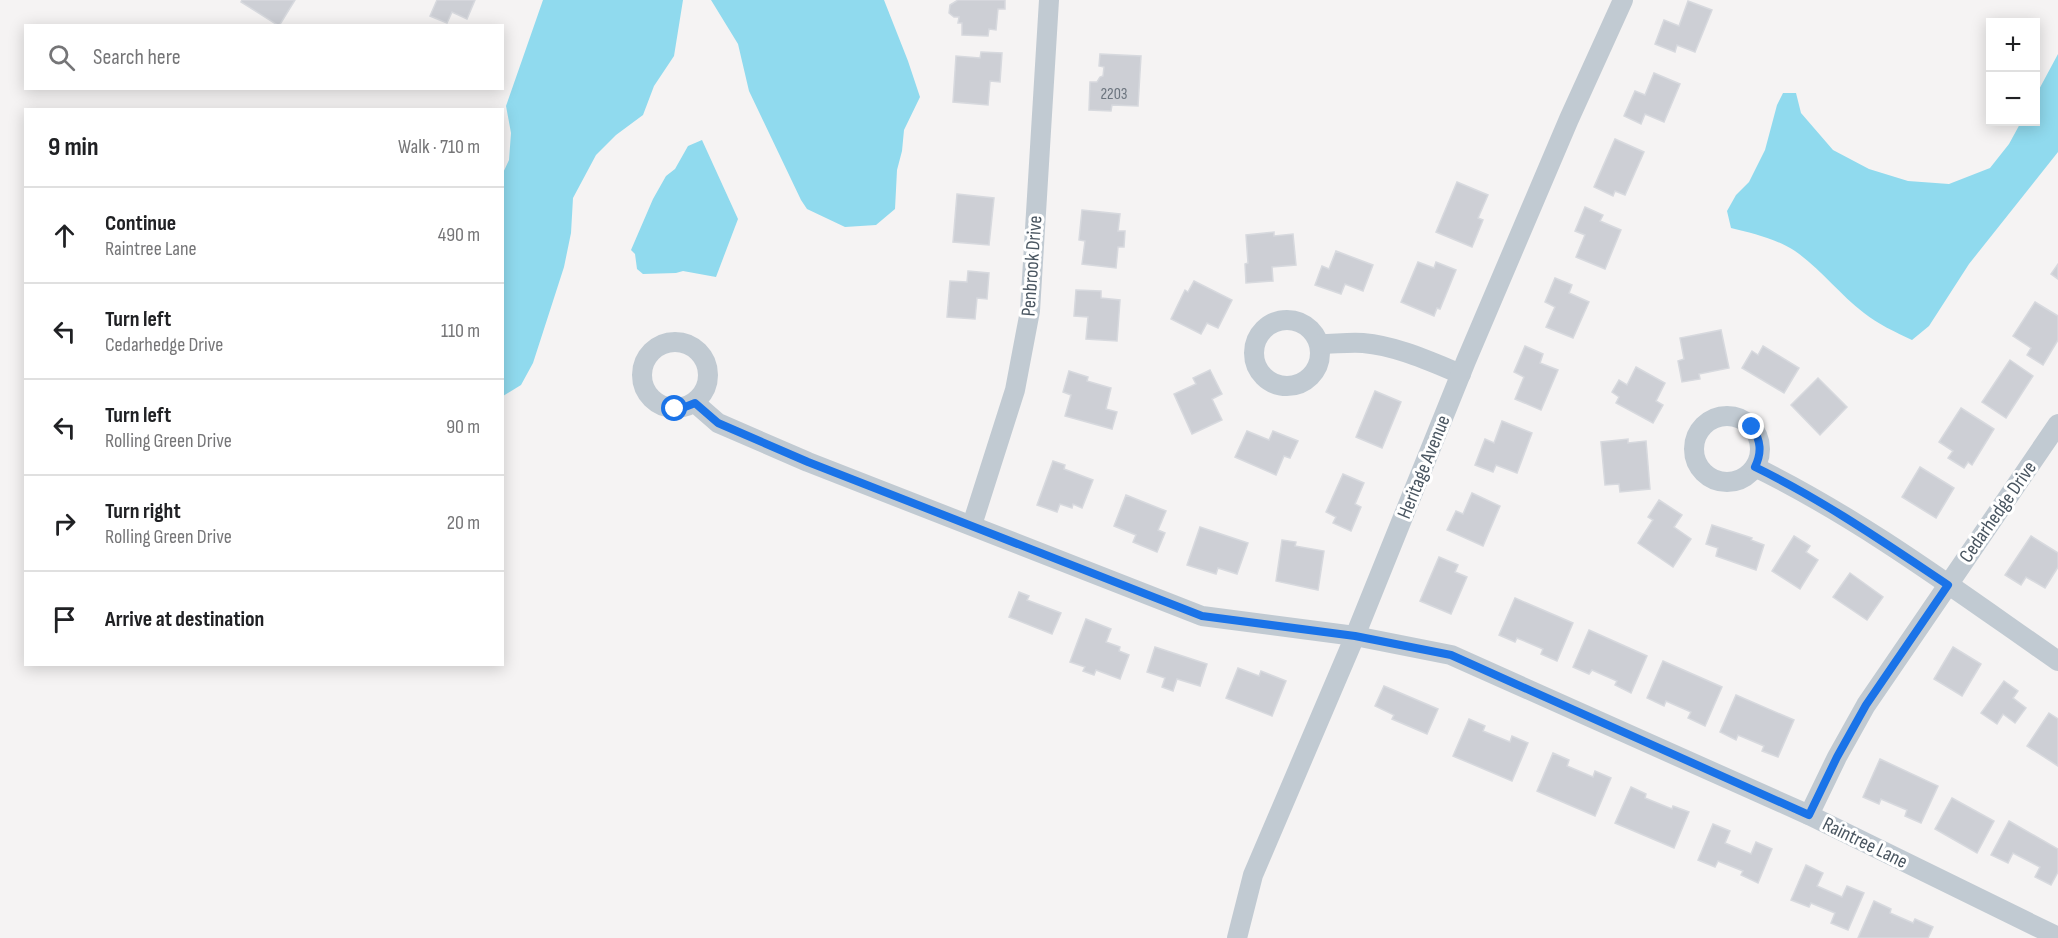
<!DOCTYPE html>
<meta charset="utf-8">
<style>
:root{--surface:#fff;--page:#f6f6f6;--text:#202124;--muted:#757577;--line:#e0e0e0}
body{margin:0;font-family:"Sofia Sans Condensed",sans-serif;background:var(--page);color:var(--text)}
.controls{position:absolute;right:18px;top:18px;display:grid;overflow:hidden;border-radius:0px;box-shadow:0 3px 15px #0003}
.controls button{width:54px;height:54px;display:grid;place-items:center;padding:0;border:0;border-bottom:2px solid var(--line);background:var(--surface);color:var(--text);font:30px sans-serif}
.stop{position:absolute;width:18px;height:18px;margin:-14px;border:4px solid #1a73e8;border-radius:50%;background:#fff}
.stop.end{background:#1a73e8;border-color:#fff;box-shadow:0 2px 6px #0008}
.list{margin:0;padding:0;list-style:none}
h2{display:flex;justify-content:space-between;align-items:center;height:78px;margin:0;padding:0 24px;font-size:26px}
h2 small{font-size:20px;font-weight:400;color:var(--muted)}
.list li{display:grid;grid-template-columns:39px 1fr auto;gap:18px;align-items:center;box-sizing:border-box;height:96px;padding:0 24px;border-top:2px solid var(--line)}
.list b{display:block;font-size:22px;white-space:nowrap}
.list p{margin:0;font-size:20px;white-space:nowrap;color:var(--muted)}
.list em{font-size:20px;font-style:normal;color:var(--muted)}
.icon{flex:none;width:33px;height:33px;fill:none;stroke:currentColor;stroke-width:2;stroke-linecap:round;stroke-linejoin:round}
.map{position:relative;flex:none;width:2058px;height:938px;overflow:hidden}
.search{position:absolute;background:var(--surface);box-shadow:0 3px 15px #0003;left:24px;top:24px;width:480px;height:66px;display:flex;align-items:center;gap:15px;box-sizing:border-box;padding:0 21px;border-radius:0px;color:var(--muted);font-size:22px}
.panel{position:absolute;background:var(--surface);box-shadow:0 3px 15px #0003;left:24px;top:108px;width:480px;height:558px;border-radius:0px}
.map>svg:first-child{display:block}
.water{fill:#90daee}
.building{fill:#cdcfd5;stroke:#d7d9de;stroke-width:1.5}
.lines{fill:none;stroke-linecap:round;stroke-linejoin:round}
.street{stroke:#c1cad2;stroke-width:20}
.route{stroke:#1a73e8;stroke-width:8}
.labels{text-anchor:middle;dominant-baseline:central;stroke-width:6;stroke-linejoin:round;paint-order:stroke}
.number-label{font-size:16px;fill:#6b747e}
.street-label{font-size:20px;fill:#4a5661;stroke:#fff}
</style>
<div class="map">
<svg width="2058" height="938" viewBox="0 0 2058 938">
<rect width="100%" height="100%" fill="#f5f3f3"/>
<g class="water">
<polygon points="543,0 683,0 674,56 654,86 643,115 616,135 596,155 573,198 571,233 564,267 533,363 521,385 503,396 502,175 509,160 511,133 506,106"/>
<polygon points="711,0 884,0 908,61 920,97 904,130 902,151 897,170 895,209 876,225 845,227 807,209 801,200 749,91 738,44"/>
<path d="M2058 54V152L1969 264 1929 326 1912 340C1895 332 1878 324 1864 313 1839 294 1821 269 1795 251 1777 239 1752 233 1731 228L1727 211 1736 195 1749 182 1765 150 1777 105 1783 93H1796L1801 113 1833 150 1869 169 1908 181 1949 184 1990 168 2009 144 2021 122H2036V95Z"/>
<polygon points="702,140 738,219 716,277 683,271 676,273 643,274 637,269 635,254 631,250 653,199 666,176 675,169 688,146"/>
</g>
<g class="building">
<polygon points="242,0 295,0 279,26 241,2"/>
<polygon points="437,0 475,0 467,19 452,12 447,23 430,16"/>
<polygon points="958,0 1005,0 1005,9 998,9 996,30 989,29 988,36 962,35 962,23 958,23 959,17 954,17 949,13 950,5"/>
<polygon points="1688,1 1712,10 1695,52 1677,45 1675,52 1655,44 1664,20 1679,26"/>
<polygon points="981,52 1002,53 1000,82 990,81 988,105 953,102 956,56 980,58"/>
<polygon points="1100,54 1141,56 1138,106 1112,105 1111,111 1089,110 1090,82 1097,82 1100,77 1103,76 1104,67 1099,66"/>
<polygon points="1654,73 1680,84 1664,122 1645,114 1641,124 1624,116 1635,91 1645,95"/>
<polygon points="1615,139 1644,152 1625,195 1615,191 1613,196 1594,187"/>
<polygon points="1457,182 1488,195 1478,218 1483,220 1472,247 1436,232"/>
<polygon points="957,194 994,198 989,245 953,242"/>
<polygon points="1585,207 1603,215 1600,221 1621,230 1605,269 1576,257 1585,235 1575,231"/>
<polygon points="1082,210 1120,214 1118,231 1125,231 1124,247 1118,247 1116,268 1082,264 1085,241 1079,240"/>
<polygon points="1274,232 1274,236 1293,234 1296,265 1272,267 1273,281 1246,283 1245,264 1248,263 1246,235"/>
<polygon points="1336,251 1373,265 1363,291 1345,284 1341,294 1315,285 1322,266 1329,269"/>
<polygon points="1418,262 1434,268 1436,262 1456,270 1440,309 1437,308 1434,316 1401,302"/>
<polygon points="2058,264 2058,279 2051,274"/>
<polygon points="968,271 989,273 987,299 977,298 975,319 947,317 950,281 967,282"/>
<polygon points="1555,278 1572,285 1569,293 1589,302 1573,338 1546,327 1555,307 1545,302"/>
<polygon points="1194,281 1232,300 1218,328 1207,323 1201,334 1171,319 1185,290 1188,292"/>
<polygon points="1076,290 1101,291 1101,298 1120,300 1117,341 1086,339 1088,317 1074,316"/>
<polygon points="2035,302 2058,316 2058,340 2043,365 2027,355 2031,348 2013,336"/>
<polygon points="1721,330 1729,368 1699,374 1700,379 1682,382 1678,361 1684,359 1680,338"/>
<polygon points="1525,346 1543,354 1540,363 1558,370 1541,410 1515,399 1524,377 1514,372"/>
<polygon points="1763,346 1799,368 1784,393 1742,368 1752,351 1758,355"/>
<polygon points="2010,360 2033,376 2006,418 1982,402"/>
<polygon points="1636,367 1665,383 1656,401 1663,405 1653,423 1616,403 1619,397 1612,392 1619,380 1627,385"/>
<polygon points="1210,370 1222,394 1212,399 1222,420 1192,434 1174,394 1196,384 1193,378"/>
<polygon points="1069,371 1088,377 1087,381 1111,388 1106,409 1117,412 1112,429 1065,416 1071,395 1063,392"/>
<polygon points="1818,378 1847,407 1820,435 1791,405"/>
<polygon points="1375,391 1401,402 1382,448 1356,437"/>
<polygon points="1961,408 1994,429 1972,465 1968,462 1964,468 1948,458 1953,451 1939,442"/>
<polygon points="1502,421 1532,433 1517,473 1496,465 1493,472 1475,465 1485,439 1494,443"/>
<polygon points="1247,431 1269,440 1273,431 1298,441 1290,458 1284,456 1276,475 1235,457"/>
<polygon points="1628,439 1628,443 1646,441 1650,489 1620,492 1619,484 1605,485 1601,442"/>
<polygon points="1053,461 1065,465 1064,469 1093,480 1082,508 1073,504 1072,508 1060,504 1057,512 1037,505"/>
<polygon points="1920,467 1954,488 1936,518 1902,497"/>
<polygon points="1343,474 1364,483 1355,504 1361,507 1351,531 1333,523 1336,517 1326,512"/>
<polygon points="1472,493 1500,506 1483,546 1447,530 1456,511 1463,514"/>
<polygon points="1126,495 1166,511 1158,530 1165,533 1157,552 1133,542 1136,535 1114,526"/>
<polygon points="1659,500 1682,515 1674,527 1691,539 1673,567 1638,543 1653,520 1648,517"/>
<polygon points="1712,525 1752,538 1751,540 1764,545 1756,570 1716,556 1718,548 1706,544"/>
<polygon points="1200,527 1248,543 1237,574 1218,568 1216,574 1187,565"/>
<polygon points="1794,536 1810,546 1806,552 1818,560 1800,589 1772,571"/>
<polygon points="2031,536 2058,553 2058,567 2045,588 2026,577 2021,585 2005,575"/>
<polygon points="1282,540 1296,542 1295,546 1324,551 1318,590 1276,581"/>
<polygon points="1439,557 1458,565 1455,572 1467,577 1451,614 1420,601"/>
<polygon points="1850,573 1883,597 1867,620 1833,597"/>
<polygon points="1019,592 1029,596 1027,600 1061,613 1052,634 1009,617"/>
<polygon points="1515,598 1573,623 1557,661 1541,654 1543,649 1517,638 1515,642 1499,635"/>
<polygon points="1086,619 1111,629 1106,642 1120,647 1119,651 1129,655 1120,679 1096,670 1094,675 1083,671 1085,667 1070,662"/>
<polygon points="1589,630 1647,656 1631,693 1615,685 1617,681 1592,670 1589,674 1573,667"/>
<polygon points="1155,647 1207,664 1200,686 1177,679 1173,691 1162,687 1165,678 1147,672"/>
<polygon points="1953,647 1981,664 1962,696 1934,679"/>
<polygon points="1663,661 1722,687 1705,726 1688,718 1691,712 1666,701 1664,706 1647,698"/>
<polygon points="1238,668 1259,676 1261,671 1286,681 1272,716 1226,698"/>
<polygon points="2004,681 2018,691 2013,698 2026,708 2015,723 2003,714 1997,724 1981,713"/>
<polygon points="1384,686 1438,709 1427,734 1392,719 1394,715 1375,706"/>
<polygon points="1736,695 1794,720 1778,757 1762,751 1764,746 1738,735 1736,740 1720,732"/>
<polygon points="2049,713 2058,719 2058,766 2027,746"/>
<polygon points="1469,719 1485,726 1483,731 1510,742 1512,736 1528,743 1512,781 1453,756"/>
<polygon points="1553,753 1569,760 1567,766 1593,777 1595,771 1611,778 1595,816 1537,791"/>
<polygon points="1880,759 1938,786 1921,823 1905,816 1907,810 1881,799 1879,804 1863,797"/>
<polygon points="1631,787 1646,794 1645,798 1672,809 1673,806 1689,812 1674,848 1615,823"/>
<polygon points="1952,798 1994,821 1977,853 1935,829"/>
<polygon points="2009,821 2058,849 2058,872 2051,885 2035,877 2040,867 2013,853 2008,863 1991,855"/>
<polygon points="1713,824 1730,831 1725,843 1751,854 1756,842 1772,849 1758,883 1741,875 1743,871 1718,861 1715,867 1698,860"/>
<polygon points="1806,865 1823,873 1817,886 1842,897 1847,886 1864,893 1848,930 1831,923 1835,913 1811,903 1809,907 1791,900"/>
<polygon points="1874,901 1891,909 1890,913 1913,923 1915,919 1933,927 1928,938 1858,938"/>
</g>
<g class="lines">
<g class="street">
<circle cx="1287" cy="353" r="33"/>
<circle cx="675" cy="375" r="33"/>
<path d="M1320 344C1334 344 1349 342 1363 343 1397 346 1429 361 1461 374"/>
<polyline points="695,403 718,423 808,462 1202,616 1355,636 1451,655 1809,815 2058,937"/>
<circle cx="1727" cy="449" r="33"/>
<path d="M1755 467C1863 520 1960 593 2058 661"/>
<polyline points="972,525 1015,390 1030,311 1049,0"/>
<polyline points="1809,815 1837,757 1866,705 2058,424"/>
<polyline points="1237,938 1253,875 1355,636 1466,361 1569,119 1623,0"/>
</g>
</g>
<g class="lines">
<path class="route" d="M675 409 685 407 695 403 718 423 808 462 1202 616 1355 636 1451 655 1809 815 1837 757 1866 705 1948 585C1885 543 1823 500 1755 467 1762 452 1761 441 1752 427"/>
</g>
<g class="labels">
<g class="number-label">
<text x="1114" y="94">2203</text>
</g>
<g class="street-label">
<text transform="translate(1032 266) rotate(-86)">Penbrook Drive</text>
<text transform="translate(1424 467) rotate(-68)">Heritage Avenue</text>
<text transform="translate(1998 512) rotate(-55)">Cedarhedge Drive</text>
<text transform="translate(1865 843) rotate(26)">Raintree Lane</text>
</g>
</g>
</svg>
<div class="controls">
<button>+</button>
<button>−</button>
</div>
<div class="stop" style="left:675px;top:409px"></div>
<div class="stop end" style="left:1752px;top:427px"></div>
<div class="search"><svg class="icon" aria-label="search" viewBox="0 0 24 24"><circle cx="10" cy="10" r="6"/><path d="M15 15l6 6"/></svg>Search here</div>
<section class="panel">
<h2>9 min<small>Walk · 710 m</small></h2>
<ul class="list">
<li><svg class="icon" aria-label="ahead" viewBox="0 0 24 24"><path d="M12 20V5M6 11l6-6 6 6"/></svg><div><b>Continue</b><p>Raintree Lane</p></div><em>490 m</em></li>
<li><svg class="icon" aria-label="left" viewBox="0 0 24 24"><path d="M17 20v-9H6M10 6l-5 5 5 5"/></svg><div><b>Turn left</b><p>Cedarhedge Drive</p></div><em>110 m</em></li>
<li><svg class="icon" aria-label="left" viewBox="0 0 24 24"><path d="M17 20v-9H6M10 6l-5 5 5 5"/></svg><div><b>Turn left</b><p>Rolling Green Drive</p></div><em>90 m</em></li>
<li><svg class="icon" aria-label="right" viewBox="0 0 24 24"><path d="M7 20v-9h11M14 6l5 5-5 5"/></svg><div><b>Turn right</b><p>Rolling Green Drive</p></div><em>20 m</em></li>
<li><svg class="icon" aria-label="arrive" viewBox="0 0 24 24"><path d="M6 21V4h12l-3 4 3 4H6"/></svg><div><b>Arrive at destination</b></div></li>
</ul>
</section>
</div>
